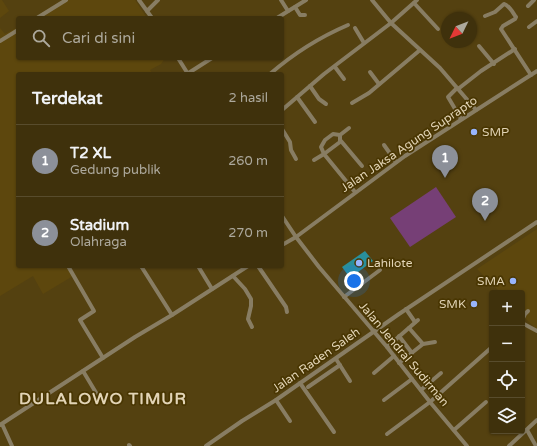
<!DOCTYPE html>
<html lang="id">
<meta charset="utf-8">
<style>
:root{--surface:#3f310c;--page:#4a3d1a;--text:#f1f3f6;--muted:#ada99d;--line:#584c2d;--accent:#8c9099}
body{margin:0;font-family:"Varela Round",sans-serif;background:var(--page);color:var(--text)}
.controls{position:absolute;right:12px;bottom:12px;display:grid;overflow:hidden;border-radius:4px;box-shadow:0 1px 3px #0004}
.controls button{width:36px;height:36px;display:grid;place-items:center;padding:0;border:0;border-bottom:1px solid var(--line);background:var(--surface);color:var(--text);font:20px sans-serif}
.compass{position:absolute;left:441px;top:12px;width:36px;height:36px;border-radius:50%;background:var(--surface);box-shadow:0 1px 3px #0004;rotate:227deg}
.you{position:absolute;left:354px;top:281px;width:14px;height:14px;margin:-10px;border:3px solid #fff;border-radius:50%;background:#1a73e8;box-shadow:0 0 0 6px #1a73e833}
.badge{display:grid;place-items:center;width:26px;height:26px;border-radius:50%;background:var(--accent);color:#fff;font-size:13px;font-weight:700}
.pin{position:absolute;translate:-50% -33px;filter:drop-shadow(0 1px 2px #0008)}
.pin::after{content:'';position:absolute;top:21px;width:14px;height:12px;background:inherit;clip-path:polygon(0 0,100% 0,50% 100%)}
.list{margin:0;padding:0;list-style:none}
h2{display:flex;justify-content:space-between;align-items:center;height:52px;margin:0;padding:0 16px;font-size:17px}
h2 small{font-size:13px;font-weight:400;color:var(--muted)}
.list li{display:grid;grid-template-columns:26px 1fr auto;gap:12px;align-items:center;box-sizing:border-box;height:72px;padding:0 16px;border-top:1px solid var(--line)}
.list b{display:block;font-size:15px;white-space:nowrap}
.list p{margin:0;font-size:13px;white-space:nowrap;color:var(--muted)}
.list em{font-size:13px;font-style:normal;color:var(--muted)}
.icon{flex:none;width:22px;height:22px;fill:none;stroke:currentColor;stroke-width:2;stroke-linecap:round;stroke-linejoin:round}
.map{position:relative;flex:none;width:537px;height:446px;overflow:hidden}
.search{position:absolute;background:var(--surface);box-shadow:0 1px 3px #0004;left:16px;top:16px;width:268px;height:44px;display:flex;align-items:center;gap:10px;box-sizing:border-box;padding:0 14px;border-radius:4px;color:var(--muted);font-size:15px}
.panel{position:absolute;background:var(--surface);box-shadow:0 1px 3px #0004;left:16px;top:72px;width:268px;height:196px;border-radius:4px}
.map>svg:first-child{display:block}
.built{fill:#5d470d}
.green{fill:#763f76}
.water{fill:#29909c}
.lines{fill:none;stroke-linecap:round;stroke-linejoin:round}
.minor{stroke:#887d63;stroke-width:4}
.poi-dot{fill:#98b5fd;stroke:#493602;stroke-width:1.5}
.labels{text-anchor:middle;dominant-baseline:central;stroke-width:3.5;stroke-linejoin:round;paint-order:stroke}
.poi-label{font-size:12px;fill:#e2d4b6;stroke:#493602;text-anchor:start}
.street-label{font-size:12px;fill:#e2d4b6;stroke:#493602}
.district-label{font-size:16px;font-weight:bold;letter-spacing:1px;fill:#e2d4b6;stroke:#493602}
</style>
<div class="map">
<svg width="537" height="446" viewBox="0 0 537 446">
<rect width="100%" height="100%" fill="#544110"/>
<g class="built">
<polygon points="0,0 2,0 9,11 0,18"/>
<polygon points="64,0 135,0 147,18 33,18"/>
<polygon points="18,27 18,58 165,58 161,64 150,70 153,74 18,74 18,191 16,192 18,197 18,266 68,266 73,276 43,294 33,276 0,296 0,28 5,34"/>
<polygon points="537,229 537,329 536,329 522,315 522,293 501,293 477,269"/>
</g>
<polygon class="green" points="436,187 456,217 410,247 390,218"/>
<polygon class="water" points="365,251 373,261 350,278 342,267"/>
<g class="lines">
<g class="minor">
<polyline points="139,0 152,18"/>
<polyline points="281,0 288,11"/>
<polyline points="372,0 391,23 440,68 476,110"/>
<polyline points="414,3 438,29"/>
<polyline points="528,6 534,0"/>
<polyline points="295,7 300,15 305,15"/>
<polyline points="147,11 158,0"/>
<path d="M485 16 495 12 504 4C509 5 513 13 516 17L515 19 503 26 501 29 531 75"/>
<polyline points="37,18 66,0"/>
<polyline points="277,18 306,0"/>
<polyline points="529,27 537,21"/>
<polyline points="355,28 364,43"/>
<polyline points="0,41 18,30"/>
<polyline points="479,46 494,64"/>
<polyline points="178,58 188,74"/>
<polyline points="335,67 344,79"/>
<polyline points="370,72 379,84"/>
<polyline points="187,74 212,58"/>
<path d="M270 74C293 54 320 37 348 25"/>
<polyline points="310,86 319,99 326,104"/>
<polyline points="457,88 448,97 461,119"/>
<polyline points="458,89 481,71 515,49"/>
<polyline points="297,97 315,122"/>
<polyline points="352,103 369,93 420,50"/>
<polyline points="282,110 324,74 391,23 417,0"/>
<polyline points="349,128 340,135 340,142 324,154 355,192"/>
<polyline points="282,129 290,142 291,150 296,159"/>
<polyline points="341,141 362,166"/>
<polyline points="384,145 396,162"/>
<polyline points="314,160 324,154 321,147 325,140 333,134 340,135"/>
<polyline points="282,216 296,237 319,267 387,347 430,402 467,446"/>
<polyline points="282,245 296,237 405,156 537,71"/>
<polyline points="68,266 94,311 80,320 103,358"/>
<polyline points="141,266 172,315"/>
<polyline points="198,266 212,289"/>
<polyline points="258,266 286,307 287,312"/>
<polyline points="233,276 245,289 251,299 251,306 248,319 252,327"/>
<polyline points="344,297 380,270"/>
<polyline points="406,309 415,322"/>
<polyline points="522,320 525,314 528,311"/>
<polyline points="522,323 537,331"/>
<polyline points="399,336 412,353"/>
<polyline points="423,344 435,342"/>
<polyline points="387,347 418,320"/>
<polyline points="336,359 350,381"/>
<polyline points="399,363 423,344 409,328"/>
<polyline points="83,371 98,396"/>
<polyline points="374,373 394,356"/>
<polyline points="300,383 334,432"/>
<polyline points="308,387 340,365"/>
<polyline points="421,390 441,373"/>
<polyline points="276,400 290,421"/>
<polyline points="384,400 412,379"/>
<polyline points="2,424 12,446"/>
<polyline points="0,425 135,337 172,315 248,266"/>
<polyline points="454,430 486,402"/>
<polyline points="527,430 536,446"/>
<polyline points="387,434 430,402 492,347"/>
<polyline points="129,445 130,446"/>
<polyline points="206,446 242,421 276,400 399,314 537,222"/>
<polyline points="509,446 537,420"/>
</g>
</g>
<g class="poi-dot">
<circle cx="474" cy="132" r="4"/>
<circle cx="359" cy="263" r="4"/>
<circle cx="513" cy="281" r="4"/>
<circle cx="474" cy="304" r="4"/>
</g>
<g class="labels">
<g class="poi-label">
<text x="482" y="132">SMP</text>
<text x="367" y="263">Lahilote</text>
<text x="505" y="281" text-anchor="end">SMA</text>
<text x="466" y="304" text-anchor="end">SMK</text>
</g>
<g class="street-label">
<text transform="translate(409 144) rotate(-34)">Jalan Jaksa Agung Suprapto</text>
<text transform="translate(404 354) rotate(50)">Jalan Jendral Sudirman</text>
<text transform="translate(316 360) rotate(-35)">Jalan Raden Saleh</text>
</g>
<g class="district-label">
<text x="103" y="399">DULALOWO TIMUR</text>
</g>
</g>
</svg>
<div class="controls">
<button>+</button>
<button>−</button>
<button><svg class="icon" aria-label="locate" viewBox="0 0 24 24"><circle cx="12" cy="12" r="6"/><path d="M12 2v4M12 18v4M2 12h4M18 12h4"/></svg></button>
<button><svg class="icon" aria-label="layers" viewBox="0 0 24 24"><path d="M12 4l9 5-9 5-9-5zM3 14l9 5 9-5"/></svg></button>
</div>
<svg class="compass" viewBox="-18 -18 36 36"><path d="M0-13l5 13h-10z" fill="#e53935"/><path d="M0 13l5-13h-10z" fill="#ada99d"/></svg>
<div class="you"></div>
<div class="pin badge" style="left:445px;top:178px">1</div>
<div class="pin badge" style="left:485px;top:221px">2</div>
<div class="search"><svg class="icon" aria-label="search" viewBox="0 0 24 24"><circle cx="10" cy="10" r="6"/><path d="M15 15l6 6"/></svg>Cari di sini</div>
<section class="panel">
<h2>Terdekat<small>2 hasil</small></h2>
<ul class="list">
<li><span class="badge">1</span><div><b>T2 XL</b><p>Gedung publik</p></div><em>260 m</em></li>
<li><span class="badge">2</span><div><b>Stadium</b><p>Olahraga</p></div><em>270 m</em></li>
</ul>
</section>
</div>
